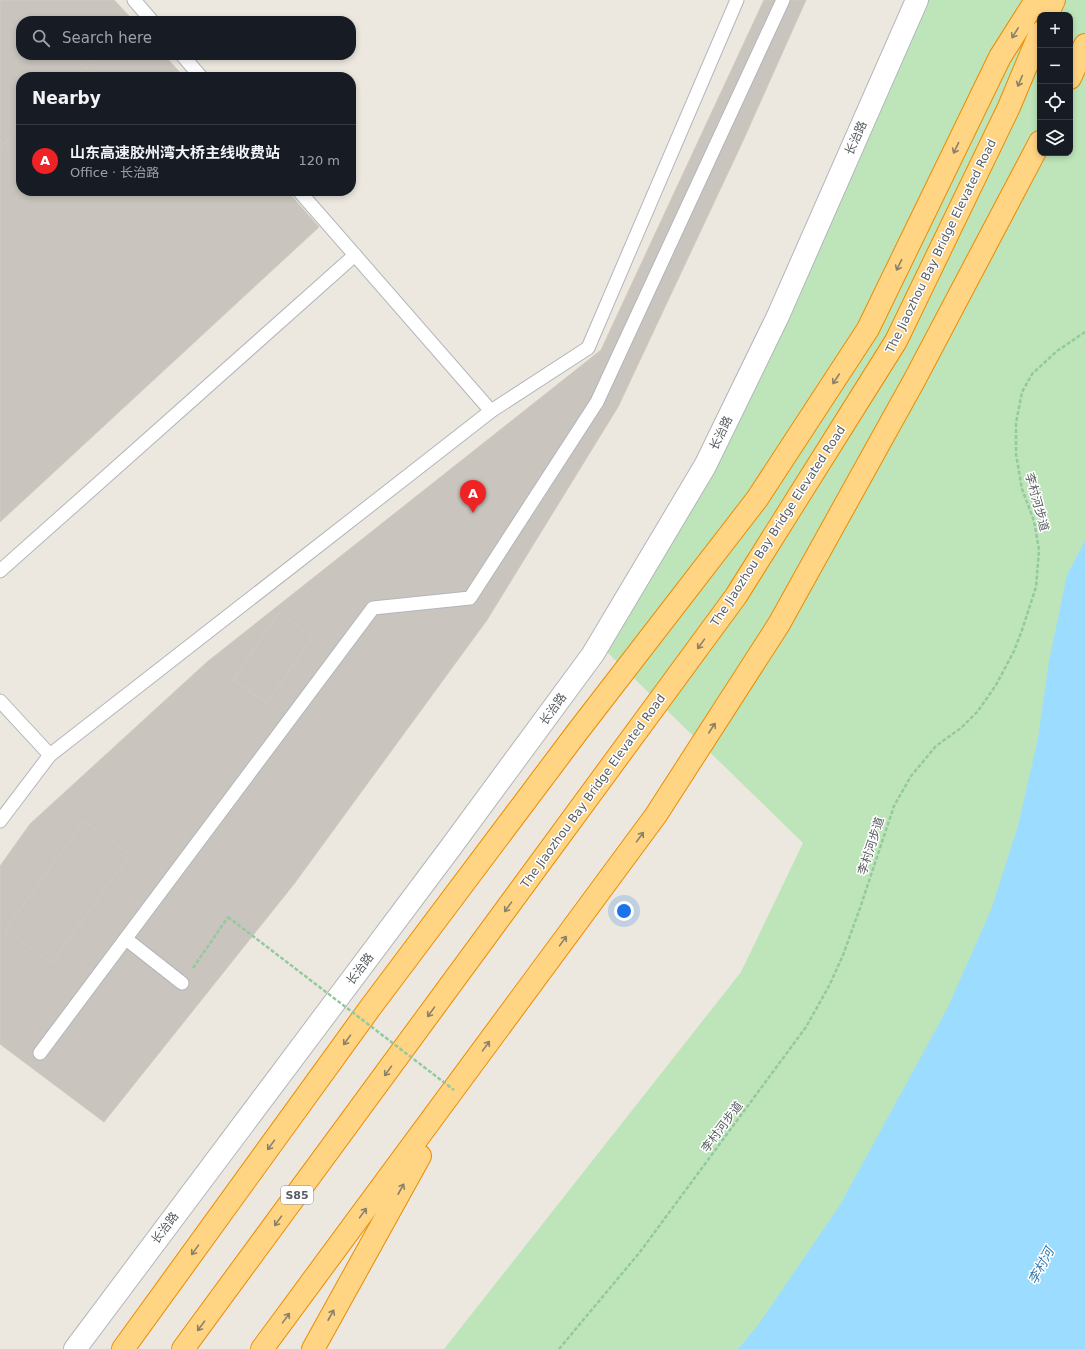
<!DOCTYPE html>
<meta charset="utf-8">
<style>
:root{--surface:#171b24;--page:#20242c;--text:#f1f3f6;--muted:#9ea1a6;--line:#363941;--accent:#ef2225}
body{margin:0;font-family:"DejaVu Sans","Noto Sans SC",sans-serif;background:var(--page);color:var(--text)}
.controls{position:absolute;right:12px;top:12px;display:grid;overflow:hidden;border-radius:8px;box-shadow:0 2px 6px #0003}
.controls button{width:36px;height:36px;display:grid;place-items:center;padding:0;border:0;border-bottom:1px solid var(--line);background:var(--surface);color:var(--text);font:20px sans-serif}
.you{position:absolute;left:624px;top:911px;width:14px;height:14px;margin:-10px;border:3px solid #fff;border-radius:50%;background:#1a73e8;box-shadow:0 0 0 6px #1a73e833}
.badge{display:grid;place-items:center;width:26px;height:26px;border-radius:50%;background:var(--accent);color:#fff;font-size:13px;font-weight:700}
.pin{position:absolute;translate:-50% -33px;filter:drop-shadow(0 1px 2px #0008)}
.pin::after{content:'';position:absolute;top:21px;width:14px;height:12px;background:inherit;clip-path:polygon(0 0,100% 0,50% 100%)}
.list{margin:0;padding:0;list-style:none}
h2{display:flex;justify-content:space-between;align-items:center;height:52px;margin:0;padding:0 16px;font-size:17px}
h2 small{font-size:13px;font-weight:400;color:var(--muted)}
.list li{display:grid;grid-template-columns:26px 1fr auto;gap:12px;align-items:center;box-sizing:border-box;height:72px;padding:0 16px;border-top:1px solid var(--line)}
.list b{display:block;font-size:15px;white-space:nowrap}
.list p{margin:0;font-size:13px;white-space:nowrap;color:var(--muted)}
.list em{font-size:13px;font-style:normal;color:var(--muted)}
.icon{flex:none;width:22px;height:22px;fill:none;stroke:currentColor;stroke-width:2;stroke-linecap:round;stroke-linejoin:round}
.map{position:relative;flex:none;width:1085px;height:1349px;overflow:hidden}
.search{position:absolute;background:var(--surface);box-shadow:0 2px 6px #0003;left:16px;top:16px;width:340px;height:44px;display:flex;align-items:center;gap:10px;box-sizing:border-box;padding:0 14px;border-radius:16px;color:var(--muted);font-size:15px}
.panel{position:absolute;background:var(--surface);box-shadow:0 2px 6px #0003;left:16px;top:72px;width:340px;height:124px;border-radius:16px}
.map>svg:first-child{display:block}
.green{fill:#bee5ba;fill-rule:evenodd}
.water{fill:#9cddff}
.building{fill:#c9c5be;stroke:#d1c9bd}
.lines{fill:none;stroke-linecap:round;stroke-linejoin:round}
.lane-casing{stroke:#b2b6bb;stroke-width:15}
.street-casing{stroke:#b2b6bb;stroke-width:24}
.highway-casing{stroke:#eb8c00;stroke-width:24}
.path{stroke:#94c99e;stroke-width:2.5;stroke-dasharray:4 2;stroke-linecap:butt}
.lane{stroke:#fff;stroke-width:13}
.street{stroke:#fff;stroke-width:22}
.highway{stroke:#ffd483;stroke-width:22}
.path-bridge{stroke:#94c99e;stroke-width:2.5;stroke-dasharray:4 2;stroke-linecap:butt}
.oneway{stroke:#8a816b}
.labels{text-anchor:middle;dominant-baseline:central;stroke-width:3;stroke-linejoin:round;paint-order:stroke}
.shield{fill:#fff;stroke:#8a8e90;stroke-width:1}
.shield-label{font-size:11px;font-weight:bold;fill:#585d61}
.street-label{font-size:12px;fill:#585d61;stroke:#fff}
.water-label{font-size:13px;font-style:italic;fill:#3579ab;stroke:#fff}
</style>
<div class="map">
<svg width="1085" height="1349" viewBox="0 0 1085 1349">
<rect width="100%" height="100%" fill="#ece8df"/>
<path class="green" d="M910 0H1085V1349H444L741 972 803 843 607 652 705 452ZM1040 15H1070V153H1040Z"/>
<polygon class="water" points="1085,541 1085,1349 738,1349 758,1325 840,1205 947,1009 991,910 1018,826 1038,738 1049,661 1067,575"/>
<g class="building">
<polygon points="0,0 114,0 134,21 21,21 21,55 100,55 76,77 21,77 21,128 0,147"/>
<polygon points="764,0 806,0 742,143 618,407 487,620 294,884 104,1122 0,1044 0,866 30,824 207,662 601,350"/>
<polygon points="100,55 164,55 184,77 76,77"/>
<polygon points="21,128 21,191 287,191 319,227 0,522 0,147"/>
<polygon points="279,613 313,636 267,703 233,680"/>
<polygon points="84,821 130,855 51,963 5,930"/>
</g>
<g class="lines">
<g class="lane-casing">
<g id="lane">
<polyline points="134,0 152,21"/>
<polyline points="182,55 201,77"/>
<polyline points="299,191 491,411"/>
<polyline points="0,571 355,255"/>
<polyline points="0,701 50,755"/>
<polyline points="0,821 50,755 491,411 588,348 737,0"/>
<polyline points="126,939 182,983"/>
<polyline points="40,1053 373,608 470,598 597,402 783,0"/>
</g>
</g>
<g class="street-casing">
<polyline id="street" points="75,1349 448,851 593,654 705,466 778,316 917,0"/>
</g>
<g class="highway-casing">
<g id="highway">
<polyline points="1047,15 1054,0"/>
<polyline points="1070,78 1085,45"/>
<polyline points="123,1349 370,1008 578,731 757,499 868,329 1000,57 1036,0"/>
<polyline points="183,1349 736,596 896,341 1009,107 1040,33"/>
<polyline points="262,1349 656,815 779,624 915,379 1040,142"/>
<polyline points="313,1349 420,1156"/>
</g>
</g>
<g class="path">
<polyline points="193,968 228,917"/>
<polyline points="559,1349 640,1252 806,1027 830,984 843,955 860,908 894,806 911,776 936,746 961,728 978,711 996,685 1014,651 1022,630 1036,587 1039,550 1034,521 1022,489 1016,454 1016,423 1022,392 1032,374 1057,351 1085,332"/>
</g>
<use href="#lane" class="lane"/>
<use href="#street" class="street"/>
<use href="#highway" class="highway"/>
<polyline class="path-bridge" points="228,917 454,1090"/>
</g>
<defs><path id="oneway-shaft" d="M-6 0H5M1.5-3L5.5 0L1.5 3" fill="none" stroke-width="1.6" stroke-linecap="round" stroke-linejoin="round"/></defs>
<g class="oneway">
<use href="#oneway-shaft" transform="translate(1015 33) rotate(122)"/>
<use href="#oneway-shaft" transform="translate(1020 81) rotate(113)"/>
<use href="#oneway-shaft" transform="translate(956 148) rotate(116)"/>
<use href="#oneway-shaft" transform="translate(899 265) rotate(116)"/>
<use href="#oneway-shaft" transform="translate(836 379) rotate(123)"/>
<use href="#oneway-shaft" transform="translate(701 644) rotate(126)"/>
<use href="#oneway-shaft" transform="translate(712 728) rotate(-57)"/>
<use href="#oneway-shaft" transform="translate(640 837) rotate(-54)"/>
<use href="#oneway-shaft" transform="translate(508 907) rotate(126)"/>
<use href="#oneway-shaft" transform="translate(563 941) rotate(-54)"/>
<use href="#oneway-shaft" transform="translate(431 1012) rotate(126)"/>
<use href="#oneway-shaft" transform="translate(347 1040) rotate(126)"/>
<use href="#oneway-shaft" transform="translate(486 1046) rotate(-54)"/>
<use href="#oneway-shaft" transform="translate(388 1071) rotate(126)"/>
<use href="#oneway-shaft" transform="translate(271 1145) rotate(126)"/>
<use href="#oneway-shaft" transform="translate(401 1189) rotate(-61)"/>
<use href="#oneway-shaft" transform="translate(363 1213) rotate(-54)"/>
<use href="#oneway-shaft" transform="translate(278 1221) rotate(126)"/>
<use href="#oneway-shaft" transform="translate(195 1250) rotate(126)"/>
<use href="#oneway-shaft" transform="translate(331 1315) rotate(-61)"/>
<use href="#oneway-shaft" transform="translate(286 1318) rotate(-54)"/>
<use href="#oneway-shaft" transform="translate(201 1326) rotate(127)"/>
</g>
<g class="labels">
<rect class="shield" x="281" y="1186" width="32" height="18" rx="3"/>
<g class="shield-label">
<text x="297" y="1195">S85</text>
</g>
<g class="street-label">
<text transform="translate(856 138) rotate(-66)">长治路</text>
<text transform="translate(941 246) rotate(-64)">The Jiaozhou Bay Bridge Elevated Road</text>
<text transform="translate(721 433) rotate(-64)">长治路</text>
<text transform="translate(1037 502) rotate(75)">李村河步道</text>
<text transform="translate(778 526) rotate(-57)">The Jiaozhou Bay Bridge Elevated Road</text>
<text transform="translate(553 709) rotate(-54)">长治路</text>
<text transform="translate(593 791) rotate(-54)">The Jiaozhou Bay Bridge Elevated Road</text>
<text transform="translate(871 846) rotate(-72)">李村河步道</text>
<text transform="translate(360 969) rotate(-53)">长治路</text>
<text transform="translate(722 1127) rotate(-53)">李村河步道</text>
<text transform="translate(165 1228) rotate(-53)">长治路</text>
</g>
<g class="water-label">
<text transform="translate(1041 1266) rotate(-62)">李村河</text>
</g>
</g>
</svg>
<div class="controls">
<button>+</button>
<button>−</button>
<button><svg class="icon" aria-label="locate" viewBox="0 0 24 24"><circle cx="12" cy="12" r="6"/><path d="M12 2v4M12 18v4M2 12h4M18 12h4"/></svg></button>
<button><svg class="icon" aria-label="layers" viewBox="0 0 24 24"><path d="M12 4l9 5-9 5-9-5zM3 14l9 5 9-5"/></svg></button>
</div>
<div class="you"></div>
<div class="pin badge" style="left:473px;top:513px">A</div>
<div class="search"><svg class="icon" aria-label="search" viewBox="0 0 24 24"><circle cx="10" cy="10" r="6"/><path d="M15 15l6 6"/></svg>Search here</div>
<section class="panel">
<h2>Nearby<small></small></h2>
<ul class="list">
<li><span class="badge">A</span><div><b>山东高速胶州湾大桥主线收费站</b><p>Office · 长治路</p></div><em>120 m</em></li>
</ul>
</section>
</div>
